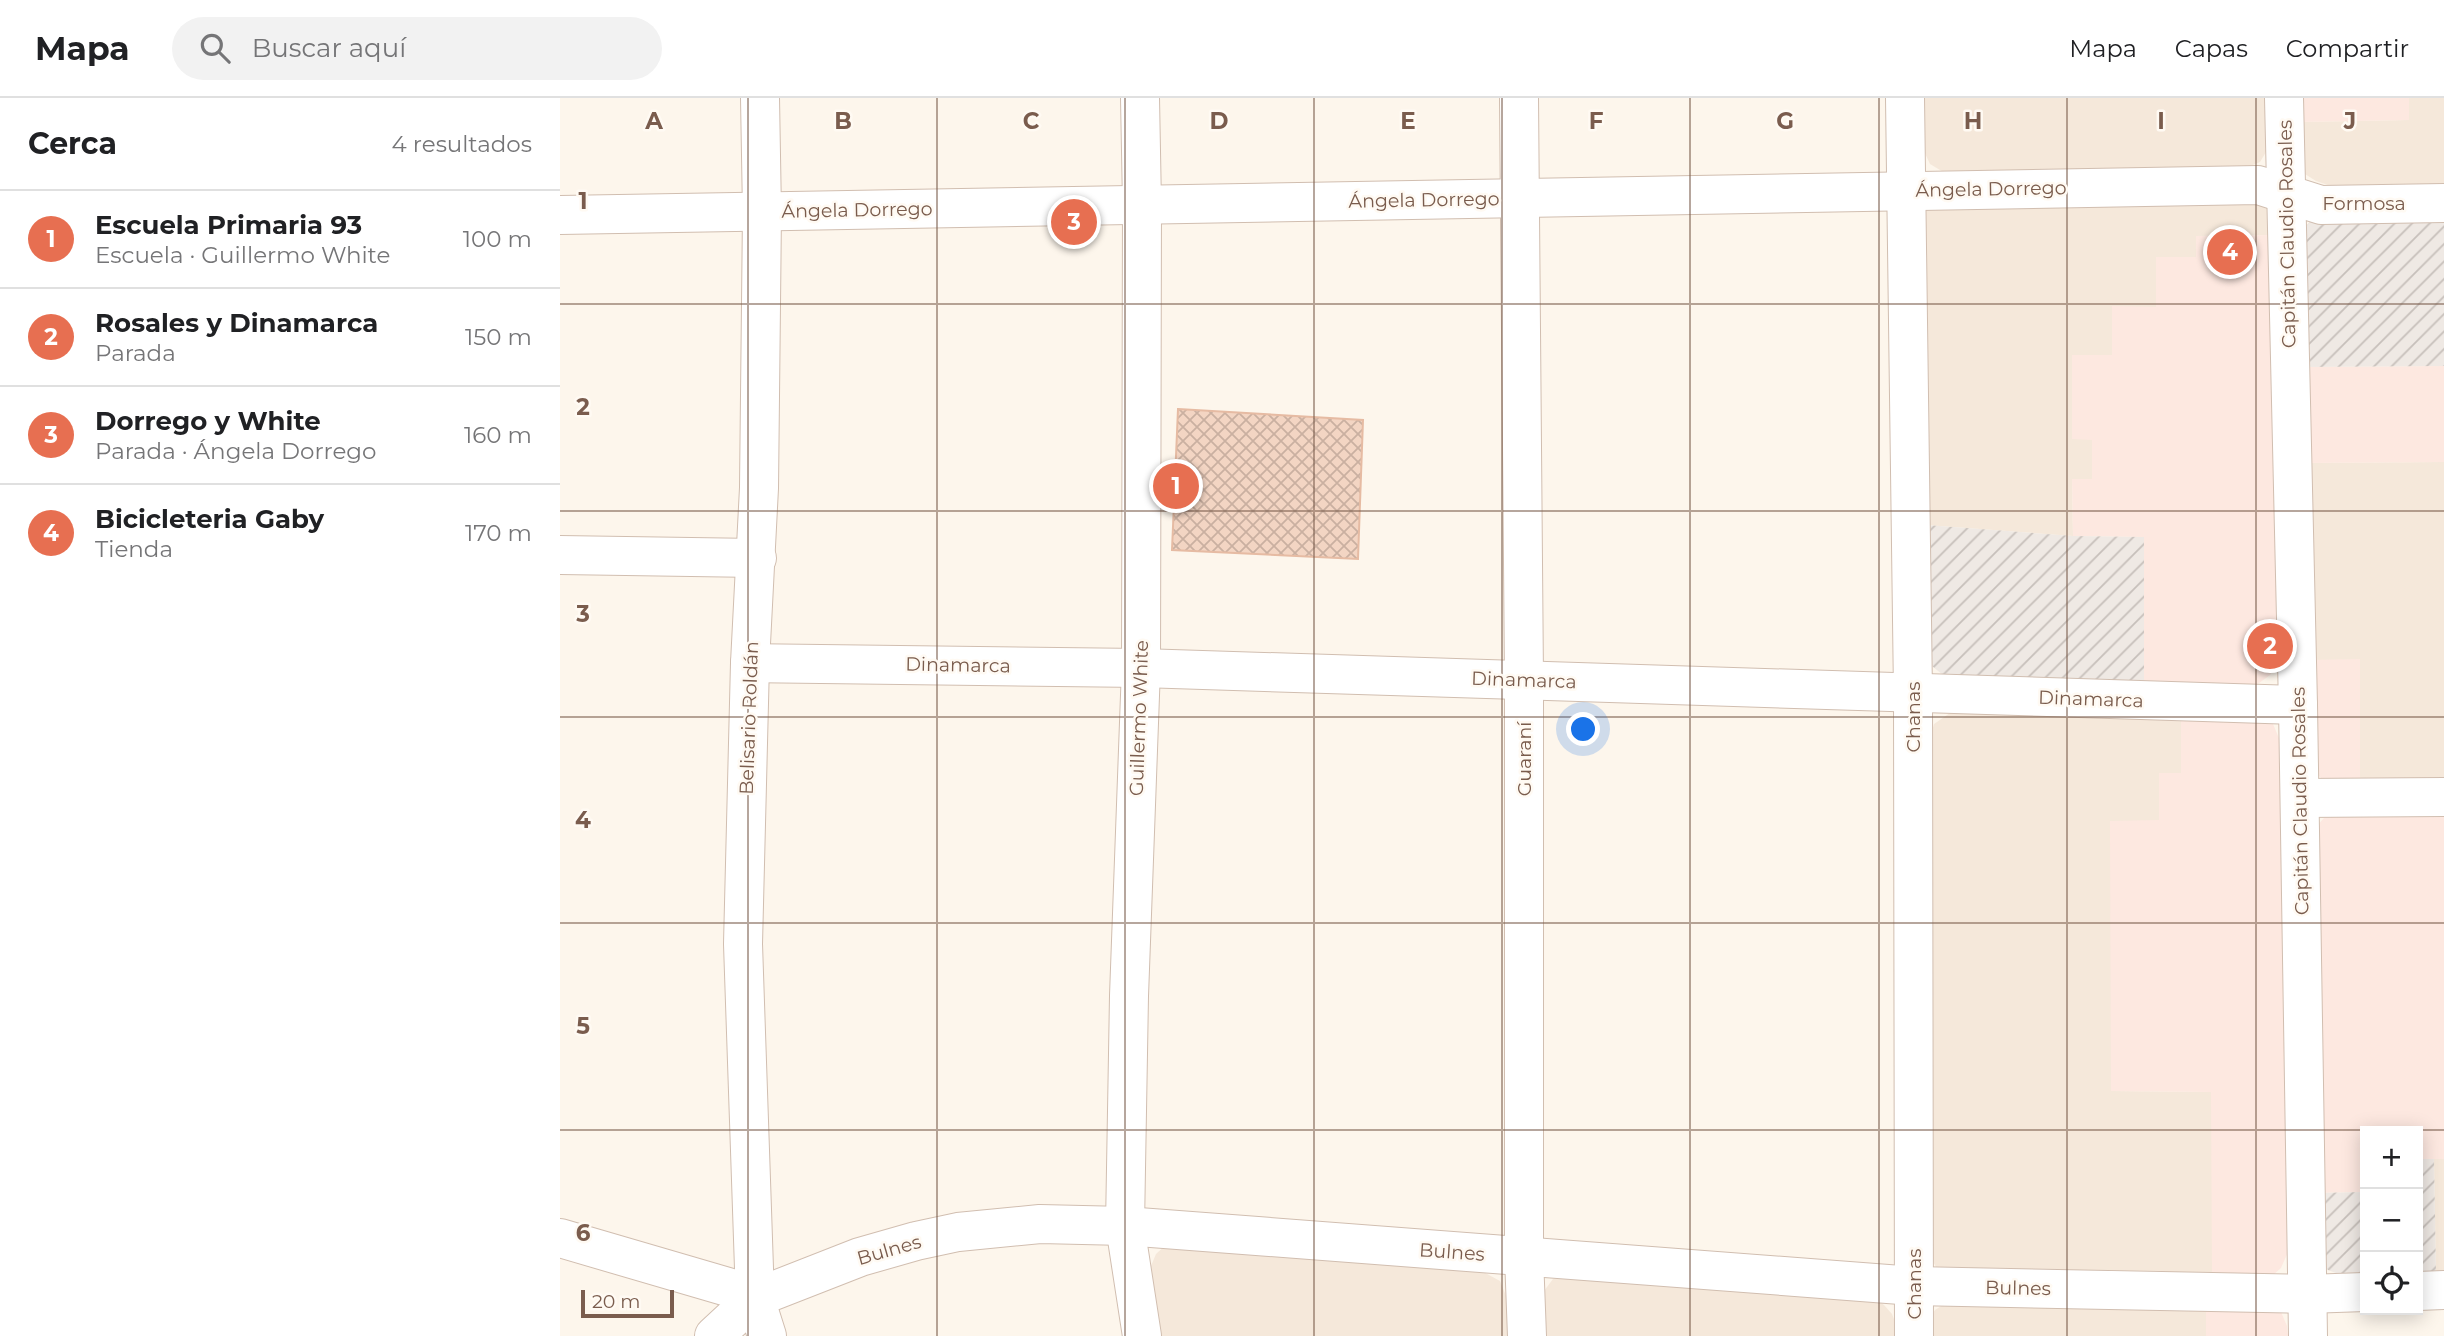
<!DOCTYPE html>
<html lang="es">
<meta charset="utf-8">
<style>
:root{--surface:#fff;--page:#f2f2f2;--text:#202124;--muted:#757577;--line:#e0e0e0;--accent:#e76f51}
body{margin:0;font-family:Montserrat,sans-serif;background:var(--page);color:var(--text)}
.controls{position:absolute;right:21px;bottom:21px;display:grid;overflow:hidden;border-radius:0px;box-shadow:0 4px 18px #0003}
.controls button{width:63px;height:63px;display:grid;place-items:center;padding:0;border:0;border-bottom:2px solid var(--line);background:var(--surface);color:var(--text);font:35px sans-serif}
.scale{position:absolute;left:21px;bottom:18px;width:93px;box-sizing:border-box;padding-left:7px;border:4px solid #7a5c4d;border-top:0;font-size:19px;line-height:24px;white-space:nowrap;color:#7a5c4d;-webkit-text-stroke:5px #fffaf3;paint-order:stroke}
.you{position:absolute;left:1024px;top:632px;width:24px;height:24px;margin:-18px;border:5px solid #fff;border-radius:50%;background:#1a73e8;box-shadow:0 0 0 10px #1a73e833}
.badge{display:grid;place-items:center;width:46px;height:46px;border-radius:50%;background:var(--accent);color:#fff;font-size:23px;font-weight:700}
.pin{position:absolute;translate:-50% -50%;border:4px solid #fff;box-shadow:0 2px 7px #0006}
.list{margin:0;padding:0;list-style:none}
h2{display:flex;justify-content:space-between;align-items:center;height:91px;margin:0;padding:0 28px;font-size:30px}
h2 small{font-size:23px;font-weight:400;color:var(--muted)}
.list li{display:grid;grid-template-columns:46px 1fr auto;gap:21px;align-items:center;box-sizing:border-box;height:98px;padding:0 28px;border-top:2px solid var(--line)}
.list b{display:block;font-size:26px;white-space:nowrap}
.list p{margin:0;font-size:23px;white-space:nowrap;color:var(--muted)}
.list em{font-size:23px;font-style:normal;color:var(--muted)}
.icon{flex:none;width:38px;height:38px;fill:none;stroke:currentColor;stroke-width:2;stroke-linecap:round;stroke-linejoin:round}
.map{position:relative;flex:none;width:1884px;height:1238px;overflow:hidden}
header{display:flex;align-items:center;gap:42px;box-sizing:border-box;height:98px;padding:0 35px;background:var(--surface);border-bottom:2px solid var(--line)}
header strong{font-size:33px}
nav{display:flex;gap:38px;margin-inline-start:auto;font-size:24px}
.search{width:490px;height:63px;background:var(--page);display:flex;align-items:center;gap:18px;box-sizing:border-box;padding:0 24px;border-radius:38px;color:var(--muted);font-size:26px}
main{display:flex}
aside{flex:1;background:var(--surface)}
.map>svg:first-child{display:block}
.residential{fill:#f5e8da}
.commercial{fill:#fde8e0}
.industrial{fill:url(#industrial-furrows)}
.building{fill:url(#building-cross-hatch);stroke:#e6bba3;stroke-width:2}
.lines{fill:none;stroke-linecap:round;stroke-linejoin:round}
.minor-casing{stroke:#d1beb0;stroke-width:40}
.minor{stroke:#fff;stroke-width:38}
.grid{fill:none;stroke:#7a5c4d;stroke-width:2;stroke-opacity:0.55}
.labels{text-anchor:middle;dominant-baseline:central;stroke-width:5;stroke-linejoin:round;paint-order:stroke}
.street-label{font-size:19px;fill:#7a5c4d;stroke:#fffaf3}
.grid-label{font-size:23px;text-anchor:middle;font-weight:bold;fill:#7a5c4d;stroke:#fffaf3;stroke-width:5;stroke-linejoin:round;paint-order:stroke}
</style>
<header>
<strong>Mapa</strong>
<div class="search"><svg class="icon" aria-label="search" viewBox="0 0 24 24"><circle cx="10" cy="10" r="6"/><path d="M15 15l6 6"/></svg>Buscar aquí</div>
<nav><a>Mapa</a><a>Capas</a><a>Compartir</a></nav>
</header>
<main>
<aside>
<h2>Cerca<small>4 resultados</small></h2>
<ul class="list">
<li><span class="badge">1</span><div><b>Escuela Primaria 93</b><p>Escuela · Guillermo White</p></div><em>100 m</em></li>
<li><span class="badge">2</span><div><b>Rosales y Dinamarca</b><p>Parada</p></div><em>150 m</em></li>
<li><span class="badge">3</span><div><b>Dorrego y White</b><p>Parada · Ángela Dorrego</p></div><em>160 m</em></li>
<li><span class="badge">4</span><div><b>Bicicleteria Gaby</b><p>Tienda</p></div><em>170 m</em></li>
</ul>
</aside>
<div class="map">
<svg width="1884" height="1238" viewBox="0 0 1884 1238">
<defs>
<pattern id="industrial-furrows" width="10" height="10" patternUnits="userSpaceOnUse" patternTransform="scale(1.75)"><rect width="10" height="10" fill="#efe9e4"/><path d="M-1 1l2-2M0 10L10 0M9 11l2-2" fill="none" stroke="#c7c0bb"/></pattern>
<pattern id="building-cross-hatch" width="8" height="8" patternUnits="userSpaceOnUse" patternTransform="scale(1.75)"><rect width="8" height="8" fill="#f3d5c3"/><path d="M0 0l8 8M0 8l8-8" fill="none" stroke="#cab0a1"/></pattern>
</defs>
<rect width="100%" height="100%" fill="#fdf6ec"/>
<g class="residential">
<polygon points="1362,0 1707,0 1709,49 1700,64 1688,69 1385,75 1370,66 1363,51"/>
<polygon points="1849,0 1884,0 1884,87 1771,88 1756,83 1745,76 1740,66 1739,24 1848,22"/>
<polygon points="1685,99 1709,111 1714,137 1636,138 1636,159 1596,209 1552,257 1512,341 1532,341 1532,381 1512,382 1513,438 1366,427 1365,112"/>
<polygon points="1884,364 1884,685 1800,687 1746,562 1743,365"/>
<polygon points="1390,615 1621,620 1621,675 1599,676 1599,723 1551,723 1552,993 1652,994 1652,1177 1376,1169 1369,1156 1370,640 1374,626"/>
<polygon points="1874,1061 1884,1061 1884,1175 1876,1175"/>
<polygon points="607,1146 918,1171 940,1183 946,1198 949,1238 598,1238 591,1168 596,1156"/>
<polygon points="1009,1178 1315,1201 1324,1207 1332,1216 1337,1229 1337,1238 982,1238 984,1193 993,1181"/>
<polygon points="1386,1205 1646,1205 1646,1238 1365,1238 1369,1221 1375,1212"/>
</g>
<g class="commercial">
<polygon points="1738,0 1849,0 1849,22 1739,24"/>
<polygon points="1714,137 1720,562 1710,577 1699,585 1686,590 1584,589 1584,439 1513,438 1512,381 1532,381 1532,342 1512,341 1512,257 1552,257 1552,208 1596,209 1596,159 1636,159 1636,138"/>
<polygon points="1884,268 1884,364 1743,365 1742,269"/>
<polygon points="1800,561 1800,687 1763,682 1755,674 1746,562"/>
<polygon points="1621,620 1698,620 1713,626 1721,645 1731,1147 1721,1170 1713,1177 1652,1177 1651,994 1551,993 1550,723 1599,722 1599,675 1621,675"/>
<polygon points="1884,714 1884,1061 1858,1061 1858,1033 1805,1033 1805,1094 1755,1095 1756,729 1764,720 1775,715"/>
<polygon points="1646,1205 1721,1214 1727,1228 1728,1238 1646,1238"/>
</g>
<g class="industrial">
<polygon points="1884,119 1884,268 1742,269 1743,131 1750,124 1762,121"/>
<polygon points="1366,427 1513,438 1584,439 1584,589 1383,577 1372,568"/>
<polygon points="1858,1061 1874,1061 1876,1175 1858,1175"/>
<polygon points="1805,1094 1805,1176 1781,1177 1768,1172 1761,1164 1755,1095"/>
</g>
<g class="building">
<polygon points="1684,143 1684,165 1655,166 1655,144"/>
<polygon points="618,311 803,322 798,461 612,452"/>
</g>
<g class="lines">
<g class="minor-casing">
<g id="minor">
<polyline points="200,0 202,114 199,390 190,565 183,846 195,1200 207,1238"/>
<polyline points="580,0 582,106 581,570 569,898 565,1128 582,1238"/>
<polyline points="959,0 964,581 964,1159 967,1238"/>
<polyline points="1345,0 1353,596 1354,1238"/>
<polyline points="1724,0 1738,607 1748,1238"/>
<polyline points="0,117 1698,87 1761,107 1884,105"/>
<polyline points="0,457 197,460"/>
<polyline points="190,565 581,570 1738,607"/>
<polyline points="1740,700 1884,699"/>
<polyline points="0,1140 178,1192 195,1200"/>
<polyline points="1858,1193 1884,1192"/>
<polyline points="154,1238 195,1200 300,1159 356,1143 398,1134 480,1126 565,1128 1354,1188 1747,1196 1805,1194"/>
</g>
</g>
<use href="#minor" class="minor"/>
</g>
<path class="grid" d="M188 0V1238M377 0V1238M565 0V1238M754 0V1238M942 0V1238M1130 0V1238M1319 0V1238M1507 0V1238M1696 0V1238M0 206H1884M0 413H1884M0 619H1884M0 825H1884M0 1032H1884"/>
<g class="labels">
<g class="street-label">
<text transform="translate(1431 91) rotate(-1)">Ángela Dorrego</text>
<text transform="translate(864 102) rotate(-1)">Ángela Dorrego</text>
<text x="1804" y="105">Formosa</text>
<text transform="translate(297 112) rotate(-1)">Ángela Dorrego</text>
<text transform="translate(1727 136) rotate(-91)">Capitán Claudio Rosales</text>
<text transform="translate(398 567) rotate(1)">Dinamarca</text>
<text transform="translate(964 582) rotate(2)">Dinamarca</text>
<text transform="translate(1531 601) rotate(2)">Dinamarca</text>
<text transform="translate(1353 619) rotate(-90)">Chanas</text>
<text transform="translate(189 620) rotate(-88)">Belisario Roldán</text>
<text transform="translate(579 620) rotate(-88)">Guillermo White</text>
<text transform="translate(964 661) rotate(-90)">Guaraní</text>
<text transform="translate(1740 703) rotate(-91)">Capitán Claudio Rosales</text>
<text transform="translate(329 1152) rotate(-16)">Bulnes</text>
<text transform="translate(892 1154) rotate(4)">Bulnes</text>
<text transform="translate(1354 1186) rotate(-90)">Chanas</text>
<text transform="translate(1458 1190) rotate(1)">Bulnes</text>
</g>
</g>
<g class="grid-label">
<text x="94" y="31">A</text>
<text x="283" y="31">B</text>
<text x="471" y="31">C</text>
<text x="659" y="31">D</text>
<text x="848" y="31">E</text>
<text x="1036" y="31">F</text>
<text x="1225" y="31">G</text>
<text x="1413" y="31">H</text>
<text x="1601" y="31">I</text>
<text x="1790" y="31">J</text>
<text x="23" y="111">1</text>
<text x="23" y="317">2</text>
<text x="23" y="524">3</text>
<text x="23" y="730">4</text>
<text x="23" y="936">5</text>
<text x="23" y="1143">6</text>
</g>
</svg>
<div class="controls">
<button>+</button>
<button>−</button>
<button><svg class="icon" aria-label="locate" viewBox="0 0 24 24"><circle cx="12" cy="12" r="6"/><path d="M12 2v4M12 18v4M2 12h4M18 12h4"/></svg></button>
</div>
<div class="scale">20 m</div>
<div class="you"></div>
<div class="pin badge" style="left:616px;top:388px">1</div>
<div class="pin badge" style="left:1710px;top:548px">2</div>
<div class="pin badge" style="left:514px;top:124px">3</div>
<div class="pin badge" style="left:1670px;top:154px">4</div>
</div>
</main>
